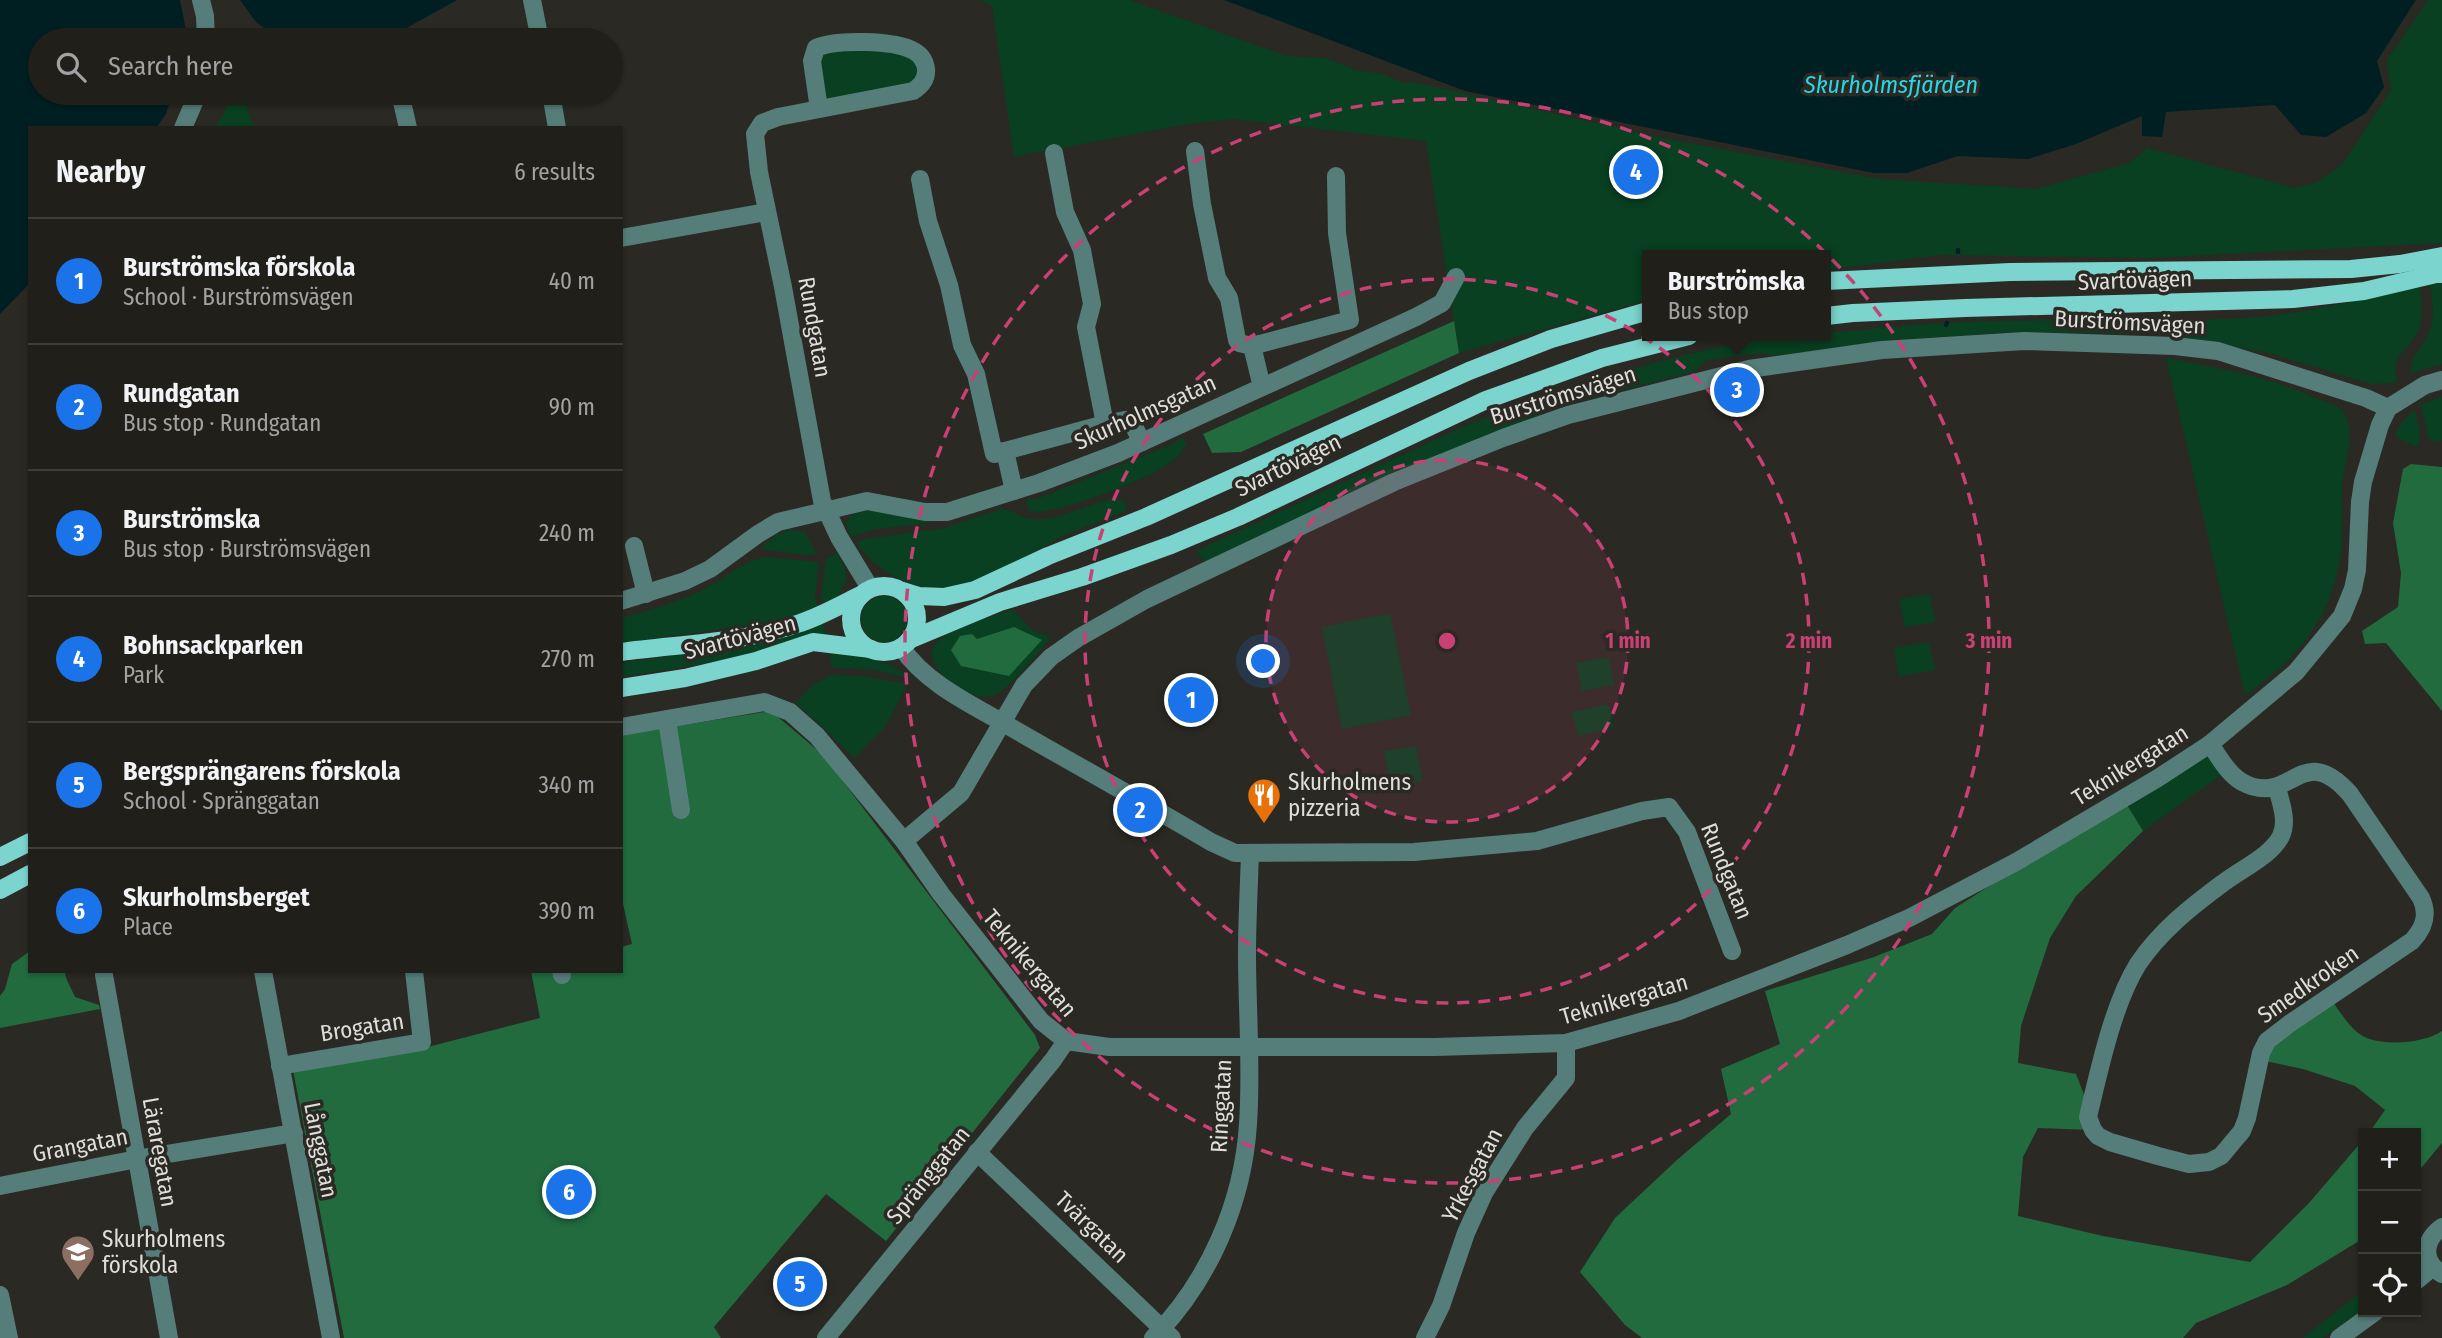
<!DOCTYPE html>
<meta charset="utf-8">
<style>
:root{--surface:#201f1a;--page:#2d2c27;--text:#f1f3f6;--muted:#a2a2a2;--line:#3d3d39;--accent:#1a73e8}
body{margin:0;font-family:"Fira Sans Condensed",sans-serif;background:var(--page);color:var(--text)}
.controls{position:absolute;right:21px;bottom:21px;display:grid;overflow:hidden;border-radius:0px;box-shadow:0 2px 5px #0004}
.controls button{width:63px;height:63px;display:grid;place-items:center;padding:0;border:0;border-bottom:2px solid var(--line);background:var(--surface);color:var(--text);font:35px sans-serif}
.you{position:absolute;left:1264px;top:662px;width:24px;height:24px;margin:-18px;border:5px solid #fff;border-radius:50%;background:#1a73e8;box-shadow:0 0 0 10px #1a73e833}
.badge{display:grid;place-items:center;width:46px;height:46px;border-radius:50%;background:var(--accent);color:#fff;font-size:23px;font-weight:700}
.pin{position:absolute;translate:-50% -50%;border:4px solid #fff;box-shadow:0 2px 7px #0006}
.popup{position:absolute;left:1642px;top:250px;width:189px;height:91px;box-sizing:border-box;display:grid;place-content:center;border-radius:0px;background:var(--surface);filter:drop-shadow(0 2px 5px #0005);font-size:23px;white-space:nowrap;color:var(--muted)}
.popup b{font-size:26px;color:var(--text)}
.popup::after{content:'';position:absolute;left:50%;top:100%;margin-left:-14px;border:14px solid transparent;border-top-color:var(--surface)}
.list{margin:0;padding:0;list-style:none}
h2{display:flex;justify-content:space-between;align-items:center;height:91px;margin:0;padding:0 28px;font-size:30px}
h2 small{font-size:23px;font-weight:400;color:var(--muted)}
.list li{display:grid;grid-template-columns:46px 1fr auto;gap:21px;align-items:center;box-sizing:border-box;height:126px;padding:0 28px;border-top:2px solid var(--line)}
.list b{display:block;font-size:26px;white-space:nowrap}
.list p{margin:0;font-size:23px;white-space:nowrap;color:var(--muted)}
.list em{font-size:23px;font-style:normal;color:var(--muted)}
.icon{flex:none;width:38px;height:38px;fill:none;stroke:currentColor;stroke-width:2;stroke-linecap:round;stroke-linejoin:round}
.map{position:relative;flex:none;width:2442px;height:1338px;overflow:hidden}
.search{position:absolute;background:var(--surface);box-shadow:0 2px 5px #0004;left:28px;top:28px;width:595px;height:77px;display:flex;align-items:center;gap:18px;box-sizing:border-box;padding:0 24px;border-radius:38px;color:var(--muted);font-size:26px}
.panel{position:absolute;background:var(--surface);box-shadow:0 2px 5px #0004;left:28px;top:126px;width:595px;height:847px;border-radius:0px}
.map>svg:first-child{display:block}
.green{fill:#084021}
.forest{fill:#216b3f}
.water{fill:#001f22}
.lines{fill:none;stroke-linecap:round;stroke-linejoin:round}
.stream{stroke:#001f22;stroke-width:4.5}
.minor{stroke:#557e7a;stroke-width:18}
.major{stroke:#7bd4cd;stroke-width:18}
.ring{fill:none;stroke:#c84074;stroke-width:3.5;stroke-dasharray:12 9}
.labels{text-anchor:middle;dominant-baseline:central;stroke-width:7;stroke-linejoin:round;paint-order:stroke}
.street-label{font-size:23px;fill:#dfdeda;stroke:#2b2923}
.poi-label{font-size:23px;fill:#dfdeda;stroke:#2b2923;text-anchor:start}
.water-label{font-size:24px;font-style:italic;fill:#26d7e6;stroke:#2b2923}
.centre{fill:#c84074;stroke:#2b2923;stroke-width:3.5}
.ring-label{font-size:21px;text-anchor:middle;font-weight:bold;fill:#c84074;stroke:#2b2923;stroke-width:7;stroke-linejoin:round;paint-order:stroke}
</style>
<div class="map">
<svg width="2442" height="1338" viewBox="0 0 2442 1338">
<rect width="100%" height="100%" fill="#2b2923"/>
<g class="green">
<polygon points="980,0 1129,0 1287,56 1325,58 1356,70 1382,74 1402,82 1417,83 1663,138 1879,179 2036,189 2129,163 2148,148 2294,188 2315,183 2342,165 2391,90 2387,60 2428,0 2442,0 2442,243 2147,258 1940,255 1826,270 1826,255 1648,255 1648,300 1459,353 1426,141 1233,119 1188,124 1014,157 992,6"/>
<polygon points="818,48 915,51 921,85 818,109"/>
<polygon points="235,93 242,93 254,128 215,128"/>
<path d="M2430 284H2442V364L2411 373C2411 354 2418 354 2426 339 2436 322 2433 301 2430 284Z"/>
<path d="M2420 286C2421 301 2424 316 2418 331 2410 351 2390 352 2397 380L2394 383 2371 384 2269 353 2161 334 2018 332 1890 340 1773 356 1761 353 1707 360 1695 371 1572 403 1566 400 1562 390C1649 364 1735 336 1826 336V333C1885 327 1943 322 2002 321 2087 319 2172 323 2258 317 2313 312 2366 299 2420 286Z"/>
<path d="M2166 358C2221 368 2275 378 2325 402 2331 404 2340 407 2343 412 2357 431 2344 464 2342 485 2341 503 2343 521 2342 539 2338 609 2302 657 2245 695Z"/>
<polygon points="2442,396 2442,440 2433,442 2428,437 2421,405"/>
<polygon points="1536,397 1543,414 1330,503 1206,563 1196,551 1458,429"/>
<path d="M2414 410C2418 421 2423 436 2417 447L2399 439 2395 434 2402 422Z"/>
<path d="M1181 438 1184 439 1186 444C1182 453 1176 458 1168 464 1146 479 1055 517 1030 511L1026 504 1029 499H1037L1175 443Z"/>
<path d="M1115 498 1124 502 1127 510C1104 520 1080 528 1057 539 1032 552 991 579 965 585 922 596 882 577 856 543L866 539 944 528 1002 509C1014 510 1022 519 1034 519 1062 521 1088 503 1115 498Z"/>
<path d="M873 510 882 511 936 522 871 530 851 537 846 523C851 512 861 511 873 510Z"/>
<polygon points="790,530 805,532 817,554 805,555 760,549 776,535"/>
<polygon points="837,554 843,563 847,578 839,595 825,606 821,596 826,559"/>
<path d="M765 557 819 562 815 597 818 610 772 622 621 643V618C651 610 679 602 706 588 725 579 743 560 765 557Z"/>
<polygon points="1930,594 1935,622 1905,627 1899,599"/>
<circle cx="884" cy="619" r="23"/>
<path d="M1013 610 1033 631 1051 637C1040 651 1011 687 995 695 974 705 920 669 935 645 947 627 993 616 1013 610Z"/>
<polygon points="1390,613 1411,715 1342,729 1322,627"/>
<polygon points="823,623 826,635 732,659 621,677 621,663 730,647"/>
<polygon points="1929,642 1935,670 1899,676 1894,648"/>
<path d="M832 652C858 655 892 661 912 679L870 669 834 668 830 661Z"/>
<polygon points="1609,657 1614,685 1582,691 1576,663"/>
<polygon points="832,675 862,676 907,684 885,727 854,758 825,729 795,703 813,685"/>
<polygon points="1608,704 1614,727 1578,736 1572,712"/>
<polygon points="2210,744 2228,770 2143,831 2124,800"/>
<polygon points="1416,746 1423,781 1391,787 1384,751"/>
<polygon points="2363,1290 2363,1310 2322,1338 2303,1338"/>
</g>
<g class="forest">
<polygon points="1454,321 1459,353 1241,452 1212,453 1203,434"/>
<polygon points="2411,464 2442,467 2442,711 2386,643 2365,644 2362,631 2398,607 2401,573 2393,523 2403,469"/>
<polygon points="1014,627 1042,640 1009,676 961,666 951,650 960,636 972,634 977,639"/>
<polygon points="771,711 823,755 1035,1035 1040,1048 886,1241 826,1194 714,1327 721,1338 344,1338 293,1070 424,1048 540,1018 531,971 621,971 621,947 632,944 621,895 621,735"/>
<polygon points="2124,800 2143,831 2076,896 2050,938 2021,1026 2018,1063 2076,1074 2090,1110 2093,1130 2038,1128 2023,1157 2018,1216 2103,1236 2250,1262 2309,1203 2363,1140 2363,1236 2359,1241 2287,1285 2196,1323 2183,1338 1642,1338 1625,1325 1580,1272 1615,1218 1678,1159 1731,1114 1721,1069 1780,1044 1765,991 1874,957 1932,934 1955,908"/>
<polygon points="30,951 30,971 65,971 66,978 75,997 99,1005 100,1009 0,1028 0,996 5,989 12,964"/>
<path d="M2329 997C2338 1008 2346 1023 2357 1032 2374 1048 2424 1044 2442 1031V1143L2416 1174V1133H2369L2385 1110 2355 1086 2303 1069 2260 1060 2268 1042Z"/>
</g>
<g class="water">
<polygon points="0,0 180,0 187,36 187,40 40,40 40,93 173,93 166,114 156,128 30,128 30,283 0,314"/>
<polygon points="240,0 457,0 403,30 383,37 383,40 280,40 256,22"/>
<polygon points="1224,0 2416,0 2377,61 2384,87 2366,113 2326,137 2301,135 2275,105 2166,112 2162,137 2142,136 2142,116 2076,144 2028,159 1958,156 1907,173 1874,173 1465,91"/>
</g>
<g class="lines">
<g class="stream">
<polyline points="1958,252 1958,250"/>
<polyline points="1946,325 1947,323"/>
</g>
<g class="minor">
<polyline points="201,0 205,16 206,40"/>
<polyline points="532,0 540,40"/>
<polyline points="400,93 408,128"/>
<polyline points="551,93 557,128"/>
<path d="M819 109 812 61 816 48C835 39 895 40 914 51 921 55 925 61 926 69 927 79 921 86 913 91L778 117 762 123 755 134 759 172 783 287 822 501 839 537 870 588"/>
<polyline points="183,128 198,93"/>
<polyline points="1195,151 1202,204 1217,278 1229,298 1237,340 1239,343 1252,346 1262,387"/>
<polyline points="1054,153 1065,212 1082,250 1092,304 1086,327 1105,424 1125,420 1131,421 1142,442"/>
<polyline points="920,179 928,221 949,285 962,345 976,374 994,454 1005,451"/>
<polyline points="621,238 766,212"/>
<polyline points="1252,346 1350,320 1337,233 1336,176"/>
<polyline points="1014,491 1005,451 1105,424"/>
<polyline points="634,546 646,594"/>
<polyline points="621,601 685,581 710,569 758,534 778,522 867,501 925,512 947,512 1039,483 1118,453 1416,317 1442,303 1456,277"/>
<path d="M901 647C927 685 973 705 1012 728 1078 766 1145 803 1211 842L1235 853 1414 852 1537 841 1642 811 1669 807 1687 832 1732 951"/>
<polyline points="667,720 681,810"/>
<polyline points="621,727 764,702 790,712 817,736 904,841 941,894 1041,1021 1066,1041 1109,1047 1435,1047 1566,1043 1679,1011 1847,945 1909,918 2016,862 2158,778 2210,744 2296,672 2342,616 2353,589 2357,570 2360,502 2363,482 2380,425 2388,408"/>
<path d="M2210 744C2219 757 2228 774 2242 782 2291 809 2301 738 2350 794L2421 898C2429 915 2424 928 2412 941L2289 1024 2267 1041 2261 1053 2247 1118 2242 1131 2221 1156 2209 1162 2189 1164 2158 1156 2110 1142 2098 1136 2093 1130 2088 1117C2099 1071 2113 1004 2138 964 2160 931 2192 906 2223 883 2241 869 2271 856 2281 836 2288 821 2281 803 2277 788"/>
<polyline points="904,841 961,793 1024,685 1051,657 1078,638 1147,599 1394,482 1503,438 1568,415 1749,369 1882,350 2024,341 2175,346 2218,351 2366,398 2388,408 2425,385 2442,380"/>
<polyline points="263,971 331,1338"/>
<polyline points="561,971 562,975"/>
<polyline points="104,975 169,1338"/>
<polyline points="280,1066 422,1042 414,971"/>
<polyline points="977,1152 1172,1338"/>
<polyline points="0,1186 137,1159 294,1133"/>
<path d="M2442 1227C2424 1240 2421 1261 2442 1274"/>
<polyline points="2416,1281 2433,1267"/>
<polyline points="0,1295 9,1338"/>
<polyline points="826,1338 1053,1060 1066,1041"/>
<path d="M1153 1338C1209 1281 1243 1203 1248 1124 1252 1067 1247 1010 1247 954 1247 920 1249 886 1250 853"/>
<polyline points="1425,1338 1441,1306 1466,1233 1484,1193 1525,1128 1566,1078 1566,1043"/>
<polyline points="2339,1338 2375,1312"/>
</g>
<g class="major">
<polyline points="1826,281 2010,272 2351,269 2400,264 2442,256"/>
<polyline points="1826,316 1853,313 1965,308 2293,299 2364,291 2436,274 2442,274"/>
<circle cx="884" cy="619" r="33"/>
<polyline points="903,591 919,596 944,597 975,590 1048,556 1146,517 1469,371 1551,339 1648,311"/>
<polyline points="909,640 1000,602 1082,577 1171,545 1238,517 1486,400 1602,358 1689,336"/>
<path d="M621 652C679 644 742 643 797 624 820 617 840 605 861 595"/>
<polyline points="621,688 685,678 756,661 813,642 871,649"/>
<polyline points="0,857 30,842"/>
<polyline points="0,890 30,874"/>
</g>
</g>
<circle cx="1447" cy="641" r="181" fill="#c84074" fill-opacity=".12"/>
<g class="ring">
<circle cx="1447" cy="641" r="181"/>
<circle cx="1447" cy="641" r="362"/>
<circle cx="1447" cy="641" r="542"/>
</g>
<defs>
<g id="restaurant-pin" transform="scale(1.75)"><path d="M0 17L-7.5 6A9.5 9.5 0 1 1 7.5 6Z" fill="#e8710a" stroke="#2b2923"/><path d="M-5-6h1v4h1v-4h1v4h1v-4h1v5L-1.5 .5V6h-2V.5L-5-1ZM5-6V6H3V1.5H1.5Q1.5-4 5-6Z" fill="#fff"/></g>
<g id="school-pin" transform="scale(1.75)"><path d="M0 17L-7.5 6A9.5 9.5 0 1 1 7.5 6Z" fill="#8d6e63" stroke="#2b2923"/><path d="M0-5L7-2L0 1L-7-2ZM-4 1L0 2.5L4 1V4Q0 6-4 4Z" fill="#fff"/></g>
</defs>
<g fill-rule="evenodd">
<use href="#restaurant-pin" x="1264" y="795"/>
<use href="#school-pin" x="78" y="1252"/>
</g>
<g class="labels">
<g class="street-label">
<text transform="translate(2135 280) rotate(-2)">Svartövägen</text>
<text transform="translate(2130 322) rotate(3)">Burströmsvägen</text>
<text transform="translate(815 327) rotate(80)">Rundgatan</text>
<text transform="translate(1563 395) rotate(-17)">Burströmsvägen</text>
<text transform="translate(1145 412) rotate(-24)">Skurholmsgatan</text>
<text transform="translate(1288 465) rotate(-26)">Svartövägen</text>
<text transform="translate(740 637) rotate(-15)">Svartövägen</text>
<text transform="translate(2130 765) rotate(-32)">Teknikergatan</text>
<text transform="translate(1727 871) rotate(68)">Rundgatan</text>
<text transform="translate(1030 963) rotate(50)">Teknikergatan</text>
<text transform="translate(2308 984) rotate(-35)">Smedkroken</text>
<text transform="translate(1624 999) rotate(-16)">Teknikergatan</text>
<text transform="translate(362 1027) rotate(-9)">Brogatan</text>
<text transform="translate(1221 1106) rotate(-87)">Ringgatan</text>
<text transform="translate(80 1145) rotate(-11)">Grangatan</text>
<text transform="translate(321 1150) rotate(79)">Långgatan</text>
<text transform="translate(160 1152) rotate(80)">Läraregatan</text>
<text transform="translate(928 1175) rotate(-51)">Spränggatan</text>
<text transform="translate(1472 1175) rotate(-62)">Yrkesgatan</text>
<text transform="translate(1092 1227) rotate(44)">Tvärgatan</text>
</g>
<g class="poi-label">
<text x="1288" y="782">Skurholmens<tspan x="1288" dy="26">pizzeria</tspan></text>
<text x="102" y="1239">Skurholmens<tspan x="102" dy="26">förskola</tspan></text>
</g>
<g class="water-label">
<text x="1891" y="85">Skurholmsfjärden</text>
</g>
</g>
<circle cx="1447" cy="641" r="10" class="centre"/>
<g class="ring-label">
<text x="1628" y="648">1 min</text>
<text x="1809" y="648">2 min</text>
<text x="1989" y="648">3 min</text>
</g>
</svg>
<div class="controls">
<button>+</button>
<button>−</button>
<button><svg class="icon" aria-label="locate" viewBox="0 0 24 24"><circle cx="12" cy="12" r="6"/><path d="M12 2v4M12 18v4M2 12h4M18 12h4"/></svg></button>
</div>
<div class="you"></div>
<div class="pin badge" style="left:1191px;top:700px">1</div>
<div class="pin badge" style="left:1140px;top:810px">2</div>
<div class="pin badge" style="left:1737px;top:390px">3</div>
<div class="popup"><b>Burströmska</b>Bus stop</div>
<div class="pin badge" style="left:1636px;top:172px">4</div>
<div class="pin badge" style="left:800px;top:1284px">5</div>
<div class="pin badge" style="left:569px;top:1192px">6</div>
<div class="search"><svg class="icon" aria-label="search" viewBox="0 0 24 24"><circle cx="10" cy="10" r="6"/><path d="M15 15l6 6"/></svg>Search here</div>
<section class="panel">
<h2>Nearby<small>6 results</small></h2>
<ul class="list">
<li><span class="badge">1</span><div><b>Burströmska förskola</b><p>School · Burströmsvägen</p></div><em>40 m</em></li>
<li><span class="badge">2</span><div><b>Rundgatan</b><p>Bus stop · Rundgatan</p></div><em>90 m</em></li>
<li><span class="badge">3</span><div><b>Burströmska</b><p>Bus stop · Burströmsvägen</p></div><em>240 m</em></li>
<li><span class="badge">4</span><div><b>Bohnsackparken</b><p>Park</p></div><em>270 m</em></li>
<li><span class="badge">5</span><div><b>Bergsprängarens förskola</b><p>School · Spränggatan</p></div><em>340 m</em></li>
<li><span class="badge">6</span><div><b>Skurholmsberget</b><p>Place</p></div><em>390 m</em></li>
</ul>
</section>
</div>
